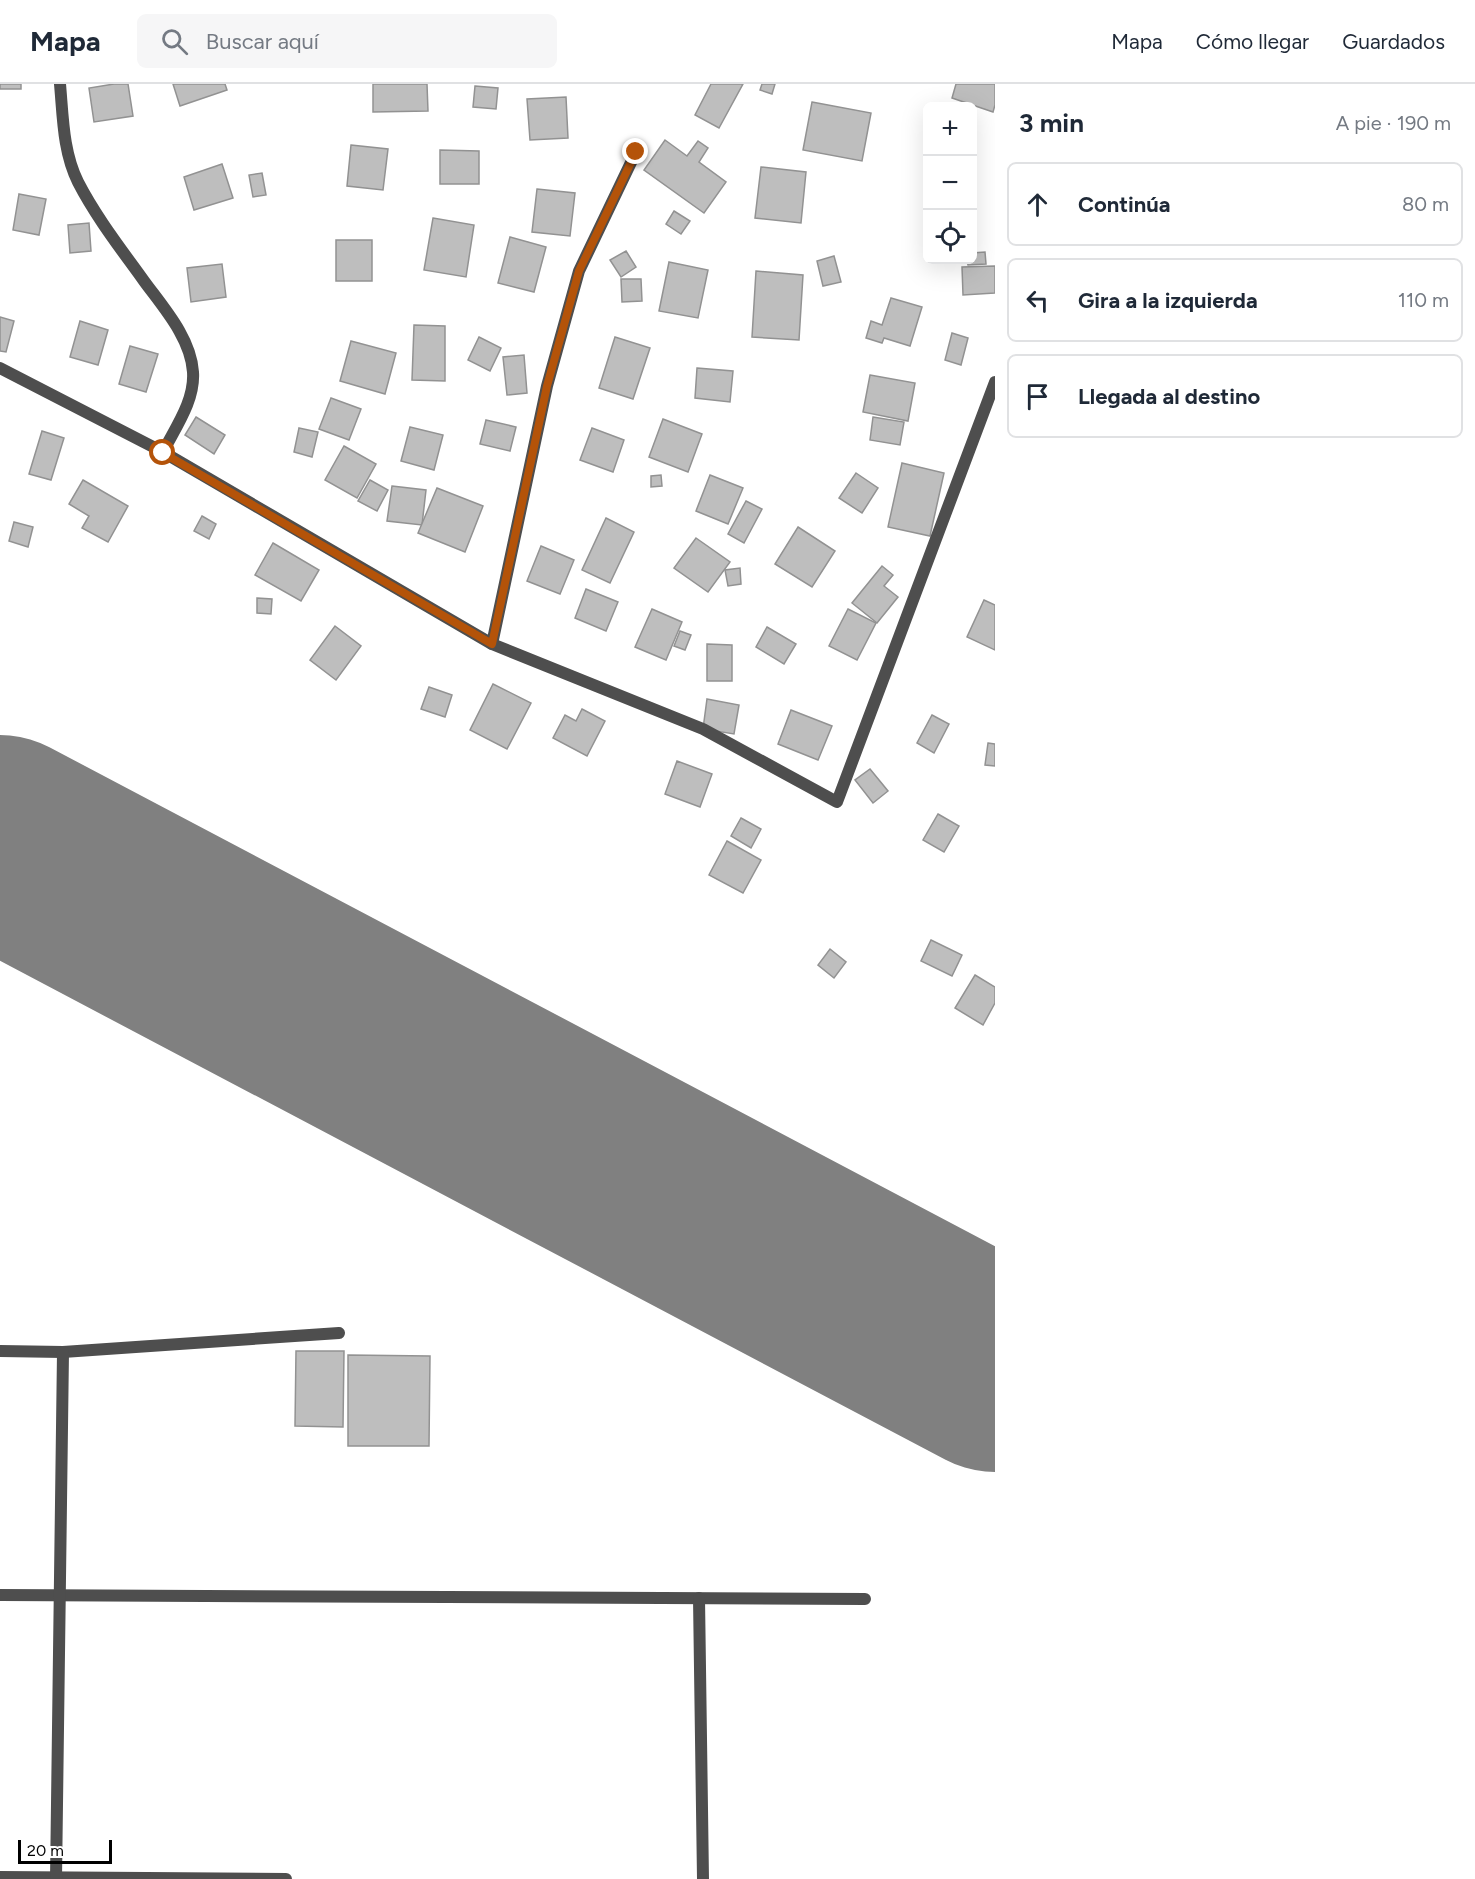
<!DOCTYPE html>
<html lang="es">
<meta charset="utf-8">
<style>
:root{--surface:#fff;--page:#f6f6f7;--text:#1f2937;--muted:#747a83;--line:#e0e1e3}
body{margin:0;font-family:Figtree,sans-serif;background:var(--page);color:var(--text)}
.controls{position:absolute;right:18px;top:18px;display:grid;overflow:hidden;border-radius:9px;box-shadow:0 6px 24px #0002}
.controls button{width:54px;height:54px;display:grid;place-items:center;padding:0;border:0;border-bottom:2px solid var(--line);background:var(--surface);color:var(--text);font:30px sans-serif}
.scale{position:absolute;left:18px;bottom:15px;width:94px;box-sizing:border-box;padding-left:6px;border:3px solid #000;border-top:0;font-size:16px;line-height:21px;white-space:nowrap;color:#000;-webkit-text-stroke:4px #fff;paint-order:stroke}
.stop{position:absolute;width:18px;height:18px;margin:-14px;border:4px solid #b45309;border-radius:50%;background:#fff}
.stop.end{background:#b45309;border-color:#fff;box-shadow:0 2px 6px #0008}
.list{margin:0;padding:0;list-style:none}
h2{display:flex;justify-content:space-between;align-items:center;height:78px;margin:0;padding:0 24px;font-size:26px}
h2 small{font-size:20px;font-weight:400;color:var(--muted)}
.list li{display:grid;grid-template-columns:39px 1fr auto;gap:18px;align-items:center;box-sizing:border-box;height:84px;margin:0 12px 12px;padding:0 12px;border:2px solid var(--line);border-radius:9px}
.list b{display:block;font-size:22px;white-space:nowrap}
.list em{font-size:20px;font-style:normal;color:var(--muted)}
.icon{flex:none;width:33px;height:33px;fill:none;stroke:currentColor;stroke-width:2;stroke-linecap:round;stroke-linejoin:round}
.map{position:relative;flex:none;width:995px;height:1795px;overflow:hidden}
header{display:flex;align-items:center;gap:36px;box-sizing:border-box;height:84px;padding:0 30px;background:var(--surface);border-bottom:2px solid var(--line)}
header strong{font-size:28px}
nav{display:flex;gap:33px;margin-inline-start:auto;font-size:21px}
.search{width:420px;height:54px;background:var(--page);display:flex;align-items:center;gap:15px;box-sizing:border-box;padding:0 21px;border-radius:9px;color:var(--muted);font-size:22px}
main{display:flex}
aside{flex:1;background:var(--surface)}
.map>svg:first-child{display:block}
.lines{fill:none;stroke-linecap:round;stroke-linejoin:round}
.runway{stroke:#808080;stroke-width:212}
.building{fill:#bebebe;stroke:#929292;stroke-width:1.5}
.street{stroke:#4e4e4e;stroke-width:12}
.route{stroke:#b45309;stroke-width:8}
</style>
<header>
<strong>Mapa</strong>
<div class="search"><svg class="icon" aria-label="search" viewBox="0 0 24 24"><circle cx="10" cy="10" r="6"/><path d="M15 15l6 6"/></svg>Buscar aquí</div>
<nav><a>Mapa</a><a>Cómo llegar</a><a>Guardados</a></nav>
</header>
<main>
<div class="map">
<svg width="995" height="1795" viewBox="0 0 995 1795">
<rect width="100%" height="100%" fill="#fff"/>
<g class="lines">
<polyline class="runway" points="0,757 995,1282"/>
</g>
<g class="building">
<rect x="0" y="0" width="21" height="5"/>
<polygon points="114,0 128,0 133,32 94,38 89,4"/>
<polygon points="173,0 225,0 227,6 180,22"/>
<polygon points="373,0 427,0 428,27 373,28"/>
<polygon points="711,0 743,0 719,44 695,31"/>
<polygon points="762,0 775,0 772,10 760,6"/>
<polygon points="956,0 995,0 995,21 993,28 952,14"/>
<polygon points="475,2 498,4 496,25 473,23"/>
<polygon points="566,13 568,54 530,56 527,15"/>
<polygon points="812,18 871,29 862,77 803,66"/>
<polygon points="665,56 687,72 698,57 708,64 699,78 726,98 704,129 644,86"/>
<polygon points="351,61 388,65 383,106 347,102"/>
<polygon points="440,66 479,67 479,100 440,100"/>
<polygon points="222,80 233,114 194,126 184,93"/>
<polygon points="761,83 806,88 801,139 755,134"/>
<polygon points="262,89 266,111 253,113 249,91"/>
<polygon points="537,105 575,109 570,152 532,148"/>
<polygon points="19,110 46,115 39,151 13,146"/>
<polygon points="674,127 690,137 681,150 666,140"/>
<polygon points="433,134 474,141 466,193 424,186"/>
<polygon points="89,139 91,167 70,169 68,141"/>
<polygon points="510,153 546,163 534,208 498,199"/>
<rect x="336" y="156" width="36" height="41"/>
<polygon points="626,167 636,183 621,193 610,176"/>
<polygon points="985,168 986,180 968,181 967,176 972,176 972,169"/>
<polygon points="834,172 841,198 823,202 817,177"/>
<polygon points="669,178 708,186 698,234 659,227"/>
<polygon points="222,180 226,213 191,218 187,184"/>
<polygon points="995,182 995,209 963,211 962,183"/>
<polygon points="756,187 803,191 799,256 752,253"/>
<polygon points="621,195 641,195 642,217 622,218"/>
<polygon points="891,214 922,223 910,262 884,254 882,259 866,254 871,237 882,241"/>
<polygon points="0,233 14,237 6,268 0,267"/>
<polygon points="80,237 108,246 98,281 70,273"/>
<polygon points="414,241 445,242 445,297 412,296"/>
<polygon points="952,249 968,254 961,281 945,276"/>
<polygon points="479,253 501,264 490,287 468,276"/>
<polygon points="615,253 650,264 633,315 599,304"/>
<polygon points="351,257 396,269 385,310 340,297"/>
<polygon points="130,262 158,270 146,308 119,300"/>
<polygon points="524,271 527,309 507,311 503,273"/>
<polygon points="697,284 733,287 730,318 695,314"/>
<polygon points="870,291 915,299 908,337 863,328"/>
<polygon points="331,314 361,325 349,356 319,345"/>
<polygon points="196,333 225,351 214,370 185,351"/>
<polygon points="873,333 904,338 900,361 870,356"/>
<polygon points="663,335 702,350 688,388 649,373"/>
<polygon points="486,336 516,343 510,367 480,360"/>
<polygon points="410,343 443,351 434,386 401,377"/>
<polygon points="299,344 318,348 312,373 294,368"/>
<polygon points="592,344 624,356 613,388 580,376"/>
<polygon points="42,347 64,354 51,396 29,390"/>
<polygon points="344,362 376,380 357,414 325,396"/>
<polygon points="902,379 944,389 930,452 888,443"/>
<polygon points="856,389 878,404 862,429 839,414"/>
<polygon points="661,391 662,402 651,403 651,392"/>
<polygon points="710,391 743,404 728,440 696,427"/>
<polygon points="83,396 128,422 108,458 82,444 89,432 69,420"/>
<polygon points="370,396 388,406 377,427 358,417"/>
<polygon points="392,402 426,406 422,441 387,437"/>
<polygon points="437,404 483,422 465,468 418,449"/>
<polygon points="746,417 762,425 744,459 728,450"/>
<polygon points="202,432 216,440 209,455 194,447"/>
<polygon points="606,434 634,448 610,499 582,486"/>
<polygon points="14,438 33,443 28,463 9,457"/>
<polygon points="798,443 835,467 812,503 775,480"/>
<polygon points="696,454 730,478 708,508 674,484"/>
<polygon points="273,459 319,486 301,517 255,491"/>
<polygon points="541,462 574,476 560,510 527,497"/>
<polygon points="882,482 893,491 884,502 898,513 877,539 852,519"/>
<polygon points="740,484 741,500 728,502 725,486"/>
<polygon points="586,505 618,518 606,547 575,534"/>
<polygon points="257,514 272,515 271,530 257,529"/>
<polygon points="984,516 995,521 995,566 967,553"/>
<polygon points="652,525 682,538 666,576 635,563"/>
<polygon points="848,525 876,539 857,576 829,562"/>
<polygon points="335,542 361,562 336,596 310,576"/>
<polygon points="767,543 796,560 784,580 756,563"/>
<polygon points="680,547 691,551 685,566 674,562"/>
<polygon points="707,560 732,561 732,597 707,597"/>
<polygon points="493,600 531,619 507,665 470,646"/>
<polygon points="429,603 452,611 445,633 421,625"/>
<polygon points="707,615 739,621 734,650 703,645"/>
<polygon points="582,625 605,637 587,672 553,654 565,631 576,637"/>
<polygon points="791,626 832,642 818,676 778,660"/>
<polygon points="932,631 949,640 934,669 917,659"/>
<polygon points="988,659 995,660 995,682 985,681"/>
<polygon points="677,677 712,690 700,723 665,710"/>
<polygon points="870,685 888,707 873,719 855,696"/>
<polygon points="938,730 959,742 944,768 923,756"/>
<polygon points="741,734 761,745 751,764 731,752"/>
<polygon points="727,757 761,776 743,809 709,791"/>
<polygon points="931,856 962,871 952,892 921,877"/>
<polygon points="830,865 846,878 834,894 818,881"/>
<polygon points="975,891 995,903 995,919 983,941 955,924"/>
<polygon points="296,1267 344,1267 343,1343 295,1342"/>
<polygon points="348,1271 430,1272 429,1362 348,1362"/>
</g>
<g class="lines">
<g class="street">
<path d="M60 0C63 33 63 68 78 98 96 133 121 165 144 197 163 223 191 254 193 288 195 317 175 344 163 368"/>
<polyline points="0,284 163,368 492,560 703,645 837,718 995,298"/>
<polyline points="492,560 547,302 579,187 636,68"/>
<polyline points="0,1267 63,1268 339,1249"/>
<polyline points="0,1511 865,1515"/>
<polyline points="699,1514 703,1795"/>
<polyline points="0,1793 286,1795"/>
<polyline points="56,1795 63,1268"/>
</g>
</g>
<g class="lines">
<polyline class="route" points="163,369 492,560 547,302 579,187 636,68"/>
</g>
</svg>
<div class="controls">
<button>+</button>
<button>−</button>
<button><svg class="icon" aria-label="locate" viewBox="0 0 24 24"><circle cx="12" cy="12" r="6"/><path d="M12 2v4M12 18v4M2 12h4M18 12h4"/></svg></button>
</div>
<div class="scale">20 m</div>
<div class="stop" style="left:163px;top:369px"></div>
<div class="stop end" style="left:636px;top:68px"></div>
</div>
<aside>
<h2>3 min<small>A pie · 190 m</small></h2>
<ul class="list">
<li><svg class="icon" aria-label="ahead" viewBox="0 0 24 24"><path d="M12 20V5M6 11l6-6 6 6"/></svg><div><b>Continúa</b></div><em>80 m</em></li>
<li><svg class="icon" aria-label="left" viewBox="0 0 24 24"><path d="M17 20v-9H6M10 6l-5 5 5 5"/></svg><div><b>Gira a la izquierda</b></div><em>110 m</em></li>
<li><svg class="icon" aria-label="arrive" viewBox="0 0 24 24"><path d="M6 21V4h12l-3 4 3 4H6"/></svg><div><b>Llegada al destino</b></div></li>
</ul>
</aside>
</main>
